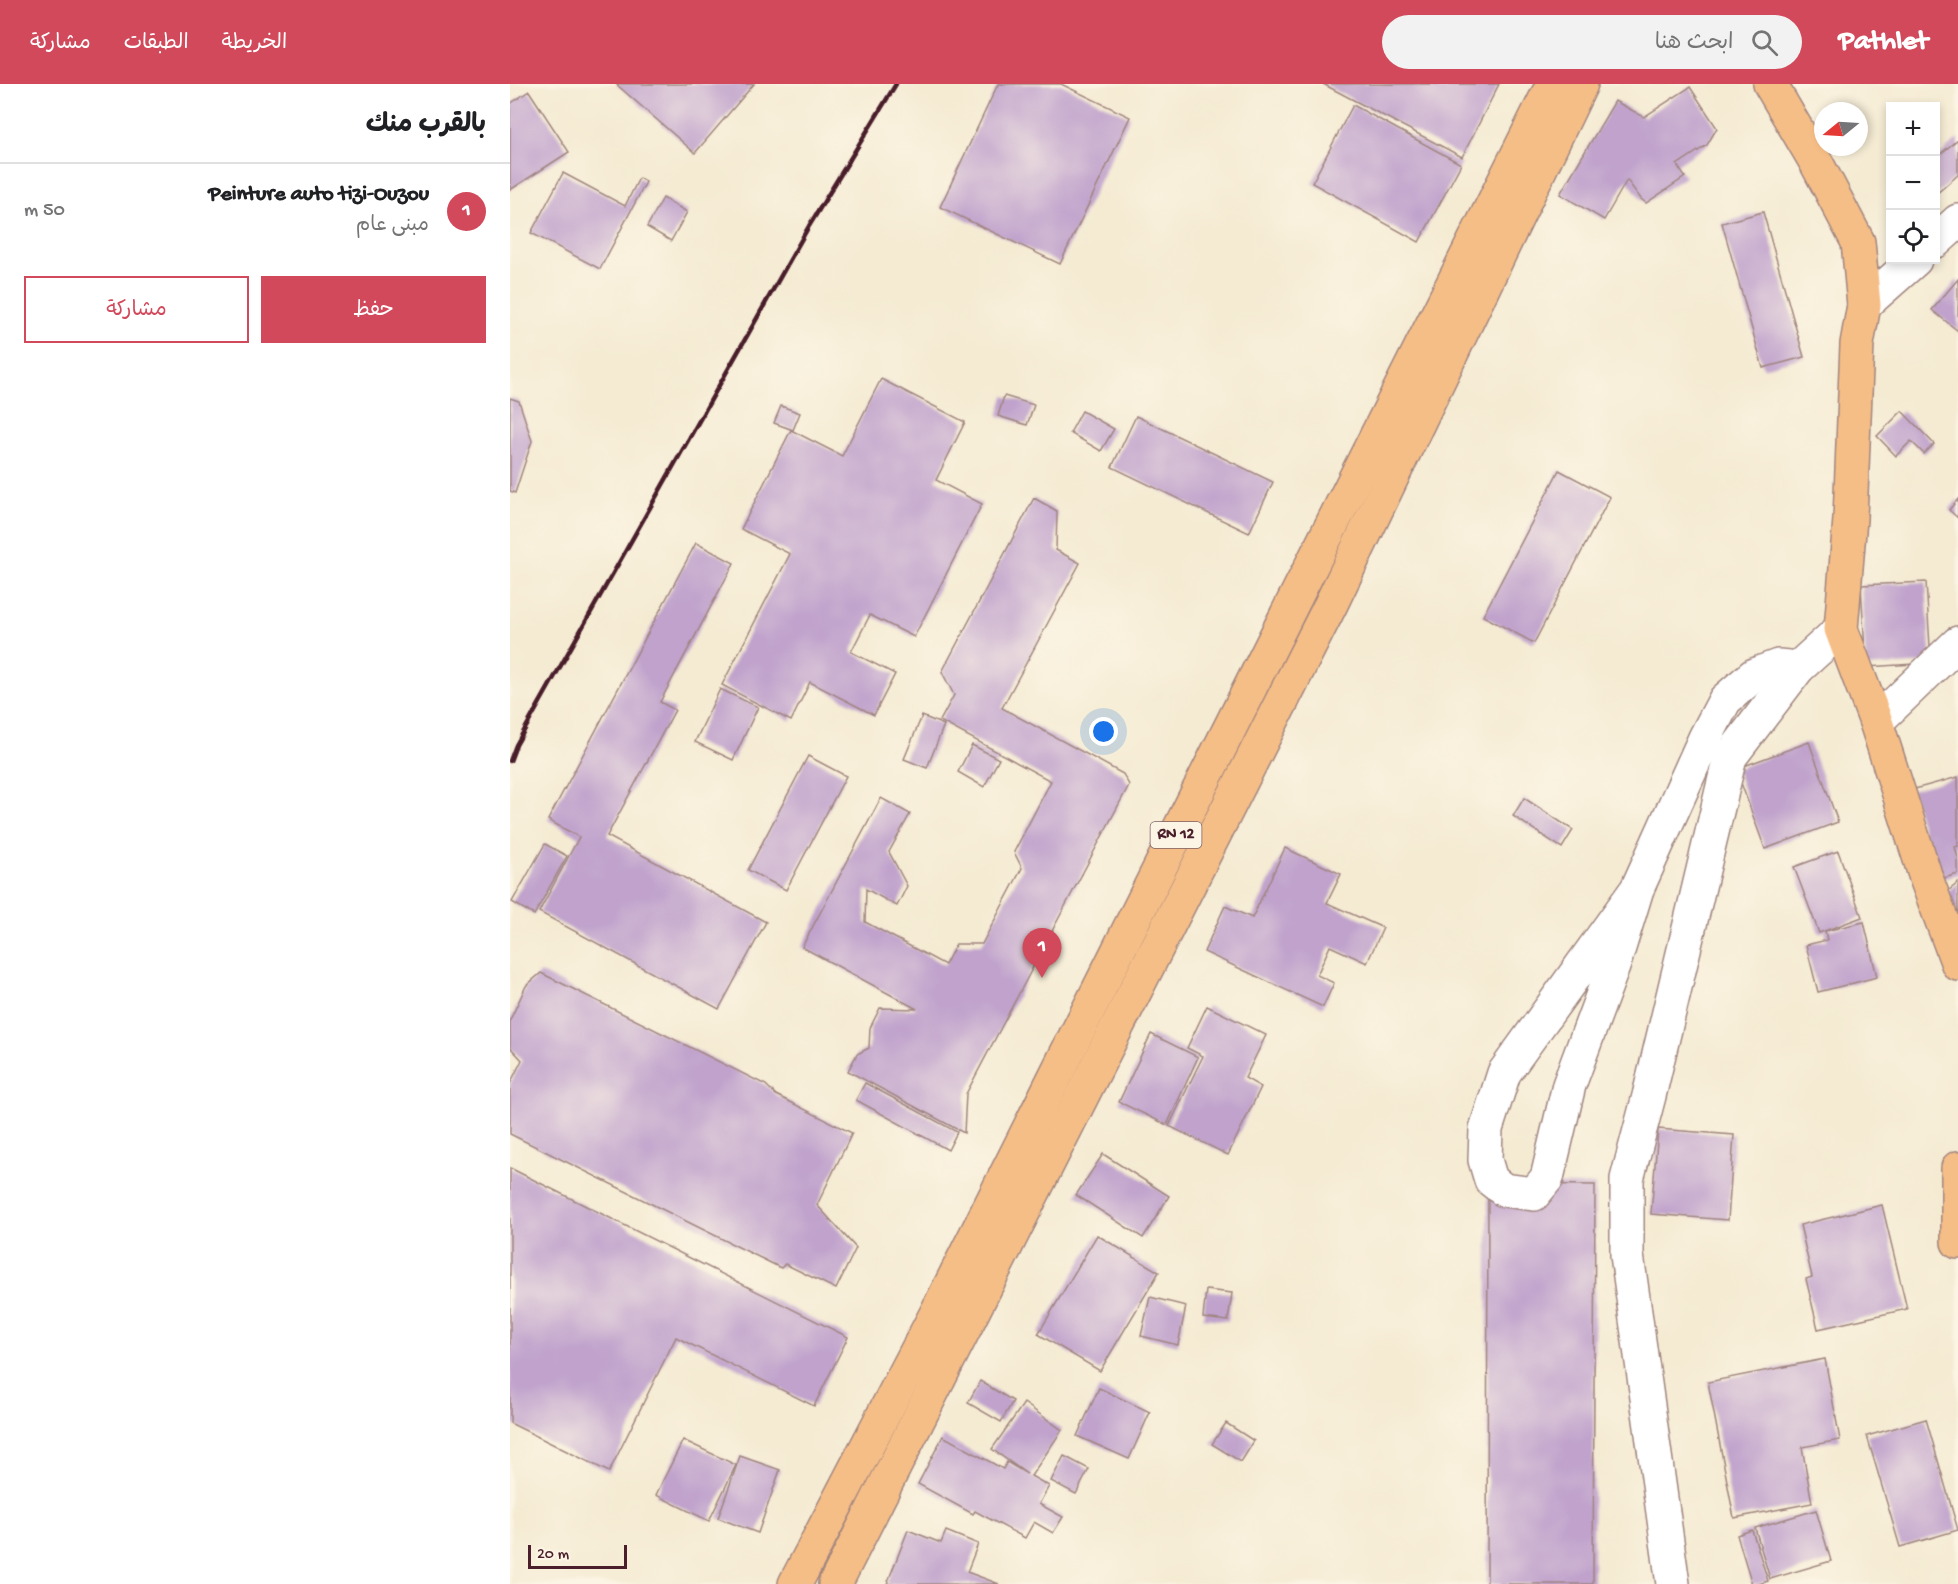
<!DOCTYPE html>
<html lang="ar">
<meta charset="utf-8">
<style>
:root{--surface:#fff;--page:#f2f2f2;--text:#202124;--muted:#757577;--line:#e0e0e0;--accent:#d1495b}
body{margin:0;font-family:"Gochi Hand","Playpen Sans Arabic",sans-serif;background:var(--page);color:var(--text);direction:rtl}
.controls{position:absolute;right:18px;top:18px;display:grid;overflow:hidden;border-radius:0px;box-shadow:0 3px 9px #0003}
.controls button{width:54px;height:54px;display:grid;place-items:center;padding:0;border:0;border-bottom:2px solid var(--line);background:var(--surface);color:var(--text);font:30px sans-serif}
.compass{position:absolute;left:1304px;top:18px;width:54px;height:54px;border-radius:50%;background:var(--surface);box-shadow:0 3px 9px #0003;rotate:252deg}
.scale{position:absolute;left:18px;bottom:15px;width:99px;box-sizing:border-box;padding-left:6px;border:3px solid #4a1f2b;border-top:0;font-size:16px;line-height:21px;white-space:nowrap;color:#4a1f2b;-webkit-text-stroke:4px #fcf5e5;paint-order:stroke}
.you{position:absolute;left:594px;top:648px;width:21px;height:21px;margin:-15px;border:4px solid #fff;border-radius:50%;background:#1a73e8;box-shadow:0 0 0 9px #1a73e833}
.badge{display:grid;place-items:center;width:39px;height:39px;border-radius:50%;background:var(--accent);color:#fff;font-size:20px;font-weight:700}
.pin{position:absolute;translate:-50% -50px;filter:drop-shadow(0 2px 3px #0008)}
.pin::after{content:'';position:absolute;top:32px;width:21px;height:18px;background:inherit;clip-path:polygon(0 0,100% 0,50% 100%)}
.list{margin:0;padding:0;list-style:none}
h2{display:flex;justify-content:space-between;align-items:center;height:78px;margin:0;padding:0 24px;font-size:26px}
h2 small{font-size:20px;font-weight:400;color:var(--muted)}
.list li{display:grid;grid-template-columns:39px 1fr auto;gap:18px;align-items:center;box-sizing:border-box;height:96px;padding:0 24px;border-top:2px solid var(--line)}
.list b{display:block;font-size:22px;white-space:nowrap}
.list p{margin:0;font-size:20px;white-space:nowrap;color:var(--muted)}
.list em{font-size:20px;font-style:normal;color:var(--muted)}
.actions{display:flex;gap:12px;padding:18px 24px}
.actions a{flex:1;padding:14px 0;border:2px solid var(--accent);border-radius:0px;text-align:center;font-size:21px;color:var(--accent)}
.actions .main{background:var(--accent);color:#fff}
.icon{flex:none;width:33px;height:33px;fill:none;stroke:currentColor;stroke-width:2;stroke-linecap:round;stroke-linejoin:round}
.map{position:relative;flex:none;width:1448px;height:1500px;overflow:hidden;direction:ltr}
header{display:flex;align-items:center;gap:36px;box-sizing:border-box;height:84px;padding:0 30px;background:var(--accent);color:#fff}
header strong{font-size:28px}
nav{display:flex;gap:33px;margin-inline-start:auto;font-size:21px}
.search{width:420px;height:54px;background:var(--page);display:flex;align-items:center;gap:15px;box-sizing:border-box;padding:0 21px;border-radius:33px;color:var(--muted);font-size:22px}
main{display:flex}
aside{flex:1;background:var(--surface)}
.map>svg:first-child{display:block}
.building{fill:#c0a2cc}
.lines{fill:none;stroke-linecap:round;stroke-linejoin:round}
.minor-casing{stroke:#a0857f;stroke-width:36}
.major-casing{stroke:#a0857f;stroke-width:36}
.highway-casing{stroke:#a0857f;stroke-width:36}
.minor{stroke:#fff;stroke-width:33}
.major{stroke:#f6be87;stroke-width:33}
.highway{stroke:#f6be87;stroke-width:33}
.rail{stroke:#4a1f2b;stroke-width:4.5}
.labels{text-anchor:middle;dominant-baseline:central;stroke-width:4.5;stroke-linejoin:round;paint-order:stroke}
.shield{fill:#fcf5e5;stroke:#7f5f63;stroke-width:1.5}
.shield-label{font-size:16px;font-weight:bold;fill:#4a1f2b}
</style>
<header>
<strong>Pathlet</strong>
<div class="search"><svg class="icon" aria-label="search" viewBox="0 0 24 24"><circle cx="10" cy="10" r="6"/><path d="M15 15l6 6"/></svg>ابحث هنا</div>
<nav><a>الخريطة</a><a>الطبقات</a><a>مشاركة</a></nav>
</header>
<main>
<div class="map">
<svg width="1448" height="1500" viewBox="0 0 1448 1500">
<rect width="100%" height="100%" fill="#fcf5e5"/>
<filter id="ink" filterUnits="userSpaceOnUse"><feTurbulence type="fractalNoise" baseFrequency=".0167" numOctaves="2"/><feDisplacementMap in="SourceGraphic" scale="12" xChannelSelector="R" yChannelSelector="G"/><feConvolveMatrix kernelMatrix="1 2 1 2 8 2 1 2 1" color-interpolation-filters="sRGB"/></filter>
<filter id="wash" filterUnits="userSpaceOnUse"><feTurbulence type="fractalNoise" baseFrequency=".008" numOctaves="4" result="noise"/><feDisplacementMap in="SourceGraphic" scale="24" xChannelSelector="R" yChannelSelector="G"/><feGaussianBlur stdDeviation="1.35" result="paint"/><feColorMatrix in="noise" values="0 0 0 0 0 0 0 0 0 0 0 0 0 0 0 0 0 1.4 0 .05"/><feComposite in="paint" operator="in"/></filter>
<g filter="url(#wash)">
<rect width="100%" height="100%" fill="#f5ebd3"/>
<g id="blocks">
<g class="building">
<polygon points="106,0 244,0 185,69"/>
<polygon points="488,0 551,0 620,33 550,180 430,123"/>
<polygon points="813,0 989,0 952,73"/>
<polygon points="1180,3 1207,44 1197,61 1167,81 1175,93 1136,119 1131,115 1117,96 1094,136 1050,110 1105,17 1134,33"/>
<polygon points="19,7 59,68 0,106 0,20"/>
<polygon points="843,21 951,80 909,158 802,99"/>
<polygon points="1448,55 1448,91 1426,110 1426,74"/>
<polygon points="53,89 115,122 129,94 136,98 90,185 21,149"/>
<polygon points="153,114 177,128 161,157 137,143"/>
<polygon points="1253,128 1294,273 1253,284 1212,139"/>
<polygon points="1448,195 1448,247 1422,226"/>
<polygon points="371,295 455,338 426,396 472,420 404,553 360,531 341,568 385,590 364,631 300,598 281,637 212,601 280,470 231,445 281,346 332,372"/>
<polygon points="494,312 524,321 517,341 488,332"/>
<polygon points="0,314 9,317 22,357 5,409 0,407"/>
<polygon points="271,322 290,329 283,346 264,339"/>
<polygon points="572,327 604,345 591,367 560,349"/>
<polygon points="1392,327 1424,360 1414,370 1401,357 1386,372 1367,352"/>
<polygon points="626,332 763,398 739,449 602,383"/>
<polygon points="1049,386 1100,413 1024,559 973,532"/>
<polygon points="524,414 547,427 546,466 570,479 492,624 613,690 619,701 456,1010 454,1049 338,987 347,970 359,964 360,944 370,924 407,925 292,863 371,714 400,730 379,768 397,802 387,822 356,805 355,838 435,881 446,860 472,860 512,784 504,768 541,697 430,637 444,611 432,588"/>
<polygon points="1448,415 1448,434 1439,426"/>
<polygon points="186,459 224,479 150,618 165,626 97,752 256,838 209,925 29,828 69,753 38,736"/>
<polygon points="1416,498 1421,579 1356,583 1351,501"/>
<polygon points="210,605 248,623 223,676 185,658"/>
<polygon points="412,632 434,641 417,684 394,675"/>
<polygon points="1299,658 1328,738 1255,765 1226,685"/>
<polygon points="462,661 489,675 474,703 448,688"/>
<polygon points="298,672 336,692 276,806 238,786"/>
<polygon points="1448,693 1448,762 1445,763 1448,774 1448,790 1427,796 1401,706"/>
<polygon points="1014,714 1063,746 1052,764 1003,732"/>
<polygon points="35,760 57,772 24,831 2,818"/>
<polygon points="775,764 831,790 817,819 873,844 857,879 820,862 807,891 824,899 813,923 694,868 715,822 742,834"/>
<polygon points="1328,767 1352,833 1309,849 1284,783"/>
<polygon points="1448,799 1448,829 1433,811"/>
<polygon points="1354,838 1367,893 1308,908 1296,861 1317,856 1315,847"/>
<polygon points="31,889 256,1001 266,1011 342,1049 307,1121 346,1164 326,1205 275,1180 271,1184 0,1050 0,1000 12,976 0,963 0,936 16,902"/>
<polygon points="697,922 756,951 735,994 751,1003 718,1071 659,1042 693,972 677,964"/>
<polygon points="641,950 688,973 657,1041 609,1018"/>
<polygon points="355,999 447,1048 438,1066 346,1016"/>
<polygon points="1148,1045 1224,1051 1218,1136 1141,1130"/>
<polygon points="593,1070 659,1112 633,1154 566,1111"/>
<polygon points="0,1084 338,1253 304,1322 166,1253 99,1388 0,1339"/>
<polygon points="978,1100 1085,1101 1083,1500 977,1500"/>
<polygon points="1372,1121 1397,1225 1308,1245 1296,1195 1302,1193 1290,1141"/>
<polygon points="587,1151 649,1188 590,1287 528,1250"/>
<polygon points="696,1206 722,1209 718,1237 693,1234"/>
<polygon points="640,1213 676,1222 668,1261 631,1252"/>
<polygon points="1315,1275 1330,1356 1292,1363 1302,1419 1224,1434 1198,1298"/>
<polygon points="470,1297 503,1317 491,1338 458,1319"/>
<polygon points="589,1304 640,1328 619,1375 567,1352"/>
<polygon points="514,1319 552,1346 521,1392 539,1402 529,1420 553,1433 543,1449 524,1438 515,1454 465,1427 463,1430 408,1400 433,1352 493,1385 497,1378 517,1390 482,1365"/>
<polygon points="1416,1335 1448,1446 1390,1463 1357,1352"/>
<polygon points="716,1339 744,1357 731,1378 702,1360"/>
<polygon points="173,1356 226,1381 199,1437 146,1411"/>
<polygon points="230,1372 270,1386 248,1449 208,1434"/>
<polygon points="554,1372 579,1385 566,1410 541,1397"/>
<polygon points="1306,1426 1321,1477 1260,1495 1245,1444"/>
<polygon points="398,1446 431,1459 436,1447 468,1460 457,1488 489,1500 377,1500"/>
<polygon points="1242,1446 1258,1497 1249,1500 1242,1500 1227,1451"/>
</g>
</g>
</g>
<g filter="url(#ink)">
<use href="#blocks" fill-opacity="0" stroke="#a0857f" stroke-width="1.5"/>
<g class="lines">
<g class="minor-casing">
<g id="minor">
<polyline points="1426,157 1448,137"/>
<polyline points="1354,221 1405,176"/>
<polyline points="1366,638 1448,559"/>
<polyline points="1127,805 1104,880 1059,1001 1037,1094 1024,1110 994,1106 981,1096 975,1076 976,1045 994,989 1127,805 1195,654 1215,616 1244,591 1268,582 1288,584"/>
<polyline points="1163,1500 1117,1171 1117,1095 1139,1012 1220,673 1288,584 1331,545"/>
</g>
</g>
<g class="major-casing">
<g id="major">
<polyline points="1260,0 1307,80 1348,158 1354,221 1347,260 1340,435 1331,545 1366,638 1416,794 1448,880"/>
<polyline points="1448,1084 1448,1158"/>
</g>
</g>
<g class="highway-casing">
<g id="highway">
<polyline points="285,1500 425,1232 1043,0"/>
<polyline points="325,1500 821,520 1071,0"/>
</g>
</g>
<use href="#minor" class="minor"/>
<use href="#major" class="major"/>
<use href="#highway" class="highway"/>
<polyline class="rail" points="0,677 6,661 299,142 386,0"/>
</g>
</g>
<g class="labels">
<rect class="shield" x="640.5" y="738" width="51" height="26" rx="4.5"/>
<g class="shield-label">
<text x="666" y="751">RN 12</text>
</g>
</g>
</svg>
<div class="controls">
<button>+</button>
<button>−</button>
<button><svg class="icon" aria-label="locate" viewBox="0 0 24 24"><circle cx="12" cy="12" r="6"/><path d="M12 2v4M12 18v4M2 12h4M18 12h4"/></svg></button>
</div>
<svg class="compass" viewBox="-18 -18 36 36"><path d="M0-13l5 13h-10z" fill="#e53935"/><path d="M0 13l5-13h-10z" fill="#757577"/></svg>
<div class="scale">20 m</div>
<div class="you"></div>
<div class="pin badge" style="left:532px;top:894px">1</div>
</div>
<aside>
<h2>بالقرب منك<small></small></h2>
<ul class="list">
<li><span class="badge">1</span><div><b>Peinture auto tizi-Ouzou</b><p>مبنى عام</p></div><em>50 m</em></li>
</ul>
<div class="actions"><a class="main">حفظ</a><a>مشاركة</a></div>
</aside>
</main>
